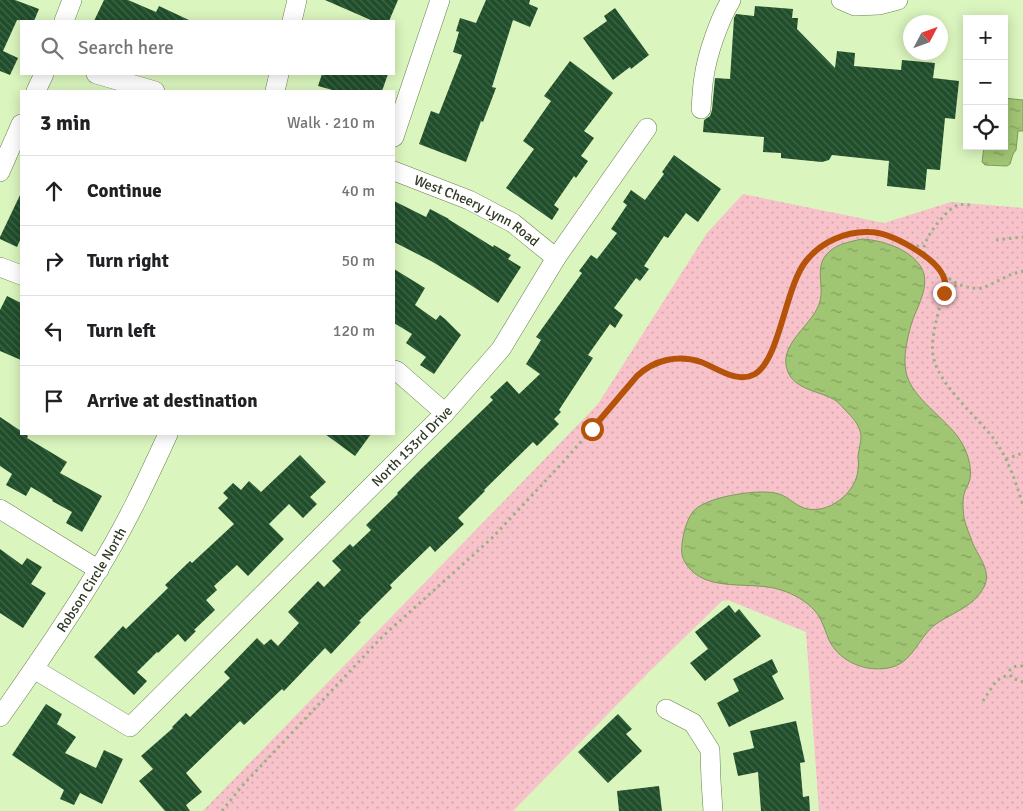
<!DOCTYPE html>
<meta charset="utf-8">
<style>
:root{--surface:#fff;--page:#f2f2f2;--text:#202124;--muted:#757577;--line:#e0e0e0}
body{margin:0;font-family:Signika,sans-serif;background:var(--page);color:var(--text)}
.controls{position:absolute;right:15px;top:15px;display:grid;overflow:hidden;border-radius:0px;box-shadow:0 2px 12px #0003}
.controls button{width:45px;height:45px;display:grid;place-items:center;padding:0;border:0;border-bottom:1px solid var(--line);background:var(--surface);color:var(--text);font:25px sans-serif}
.compass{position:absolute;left:903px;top:15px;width:45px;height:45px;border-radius:50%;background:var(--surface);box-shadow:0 2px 12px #0003;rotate:49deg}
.stop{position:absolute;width:15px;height:15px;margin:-11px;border:4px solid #b45309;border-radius:50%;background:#fff}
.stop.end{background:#b45309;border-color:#fff;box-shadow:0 1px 5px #0008}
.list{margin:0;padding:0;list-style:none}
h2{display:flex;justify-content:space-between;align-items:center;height:65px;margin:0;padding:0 20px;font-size:21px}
h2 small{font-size:16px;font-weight:400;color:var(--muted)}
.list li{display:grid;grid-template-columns:32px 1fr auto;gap:15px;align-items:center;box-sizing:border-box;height:70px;padding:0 20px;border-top:1px solid var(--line)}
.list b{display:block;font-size:19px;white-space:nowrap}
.list em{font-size:16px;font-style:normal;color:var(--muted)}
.icon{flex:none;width:28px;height:28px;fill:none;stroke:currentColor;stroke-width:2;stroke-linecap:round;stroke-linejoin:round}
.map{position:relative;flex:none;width:1023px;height:811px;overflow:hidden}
.search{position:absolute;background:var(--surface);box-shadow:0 2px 12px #0003;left:20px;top:20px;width:375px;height:55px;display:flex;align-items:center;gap:12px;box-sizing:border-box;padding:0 18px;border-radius:0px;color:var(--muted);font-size:19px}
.panel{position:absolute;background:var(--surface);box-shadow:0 2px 12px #0003;left:20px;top:90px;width:375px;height:345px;border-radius:0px}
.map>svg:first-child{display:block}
.grass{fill:url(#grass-dots)}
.water{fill:url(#water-ripples);stroke:#7e9b5b}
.building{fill:url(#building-back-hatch)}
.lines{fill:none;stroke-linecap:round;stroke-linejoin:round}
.minor-casing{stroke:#68804d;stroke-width:20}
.path{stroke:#9cb186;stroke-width:3;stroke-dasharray:2.5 4;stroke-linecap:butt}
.minor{stroke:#fff;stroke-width:19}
.route{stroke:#b45309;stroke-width:6}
.labels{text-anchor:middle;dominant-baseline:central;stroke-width:5;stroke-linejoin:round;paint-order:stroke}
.street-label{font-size:14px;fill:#2f3923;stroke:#eefedd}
</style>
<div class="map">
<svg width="1023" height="811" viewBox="0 0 1023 811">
<defs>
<pattern id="grass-dots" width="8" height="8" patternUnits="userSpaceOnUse" patternTransform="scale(1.25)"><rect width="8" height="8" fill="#f7c2ca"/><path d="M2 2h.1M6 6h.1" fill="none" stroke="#d4a7ad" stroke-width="1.8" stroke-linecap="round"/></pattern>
<pattern id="water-ripples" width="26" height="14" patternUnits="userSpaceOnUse" patternTransform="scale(1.25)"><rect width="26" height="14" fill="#a0c573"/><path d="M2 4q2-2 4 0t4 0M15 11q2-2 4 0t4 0" fill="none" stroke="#83a15e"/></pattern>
<pattern id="building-back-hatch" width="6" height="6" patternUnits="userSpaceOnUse" patternTransform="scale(1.25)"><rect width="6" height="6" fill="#204e2b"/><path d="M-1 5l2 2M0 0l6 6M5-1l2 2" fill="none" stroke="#406648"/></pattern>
</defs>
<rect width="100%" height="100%" fill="#daf5be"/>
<polygon class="grass" points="743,194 884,223 951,202 1023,208 1023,811 819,811 806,632 728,600 722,601 649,672 513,811 203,811 598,404 707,233"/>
<g class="water">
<polygon points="1004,98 1023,100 1023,131 1018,131 1016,150 1013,154 1010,164 1007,166 985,165 982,162 984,146 1004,146"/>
<path d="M862 239C882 240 910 249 921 267 932 285 916 308 911 325 907 340 903 357 906 372 911 398 946 418 960 440 967 451 972 465 970 479 969 483 967 487 965 491 962 500 963 509 964 518 966 527 970 535 973 544 979 557 992 572 984 587 974 607 953 612 936 624 918 637 913 664 888 668 865 672 841 662 830 642 825 632 823 620 815 611 806 601 794 594 781 590 751 580 706 594 686 564 682 558 681 552 682 545 683 534 686 522 692 513 702 497 757 489 775 493 787 495 793 504 804 508 828 516 857 492 858 469 859 465 858 460 858 456 859 449 861 442 861 436 860 426 854 419 848 413 843 408 839 402 833 399 818 391 795 389 788 372 776 344 815 324 820 301 824 286 815 268 826 255 835 244 849 242 862 239Z"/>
</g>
<g class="building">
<polygon points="0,0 15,0 39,9 34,21 17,20 3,51 18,58 10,75 0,71"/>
<polygon points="104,0 128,0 156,12 159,6 191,21 94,21"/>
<polygon points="325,0 398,0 389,21 373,21"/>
<polygon points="486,0 530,0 529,4 538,8 530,27 513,20 492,87 496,88 483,122 481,121 466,162 419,144 431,111 439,114 462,55 453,52 459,32 456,31 460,18 476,23"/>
<polygon points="755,6 793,9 792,18 798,18 797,29 835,68 837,51 855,53 854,66 901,70 902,60 935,63 933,78 959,81 955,119 945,118 940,170 927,169 925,190 887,186 889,161 832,155 829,160 822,162 781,158 781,153 763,152 764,137 703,132 704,120 710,116 712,110 715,78 730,79 734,18 736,14 754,16"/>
<polygon points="615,8 649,55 631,69 630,67 613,80 583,38 607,21 604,16"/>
<polygon points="570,61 613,93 584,131 594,138 581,156 588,161 576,178 574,176 554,205 559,209 552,220 506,188 534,149 523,141 551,101 544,96"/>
<polygon points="322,74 388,74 382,91 336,91 318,86"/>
<polygon points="674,155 721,189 698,222 686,213 668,238 664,236 644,266 649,269 640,281 636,278 614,308 623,315 615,328 610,324 588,355 593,358 559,410 561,412 554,419 559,424 537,446 533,442 484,490 485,491 458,518 464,524 435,552 430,546 390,585 392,588 359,621 361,622 331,654 325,648 284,691 282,689 244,725 240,721 186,773 202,792 186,805 190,811 165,811 139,781 153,769 141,756 173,728 172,727 186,713 190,717 230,678 224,672 257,638 264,645 271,639 278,646 299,623 288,612 318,581 324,587 341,570 332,561 350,544 353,547 371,530 366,525 398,494 397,493 421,469 493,400 490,397 507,381 519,394 540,374 526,364 541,340 536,337 582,273 579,271 591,255 597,259 617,233 611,229 627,205 623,202 631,190 645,200 664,174 662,172"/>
<polygon points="21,193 21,238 17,247 0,239 0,237"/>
<polygon points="394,201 426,217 430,209 449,219 448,219 493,247 494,245 511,255 508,259 521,267 498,303 469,284 431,261 394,242"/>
<polygon points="394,269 425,288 415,305 436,320 440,315 445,319 461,335 434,374 420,365 426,357 406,343 412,334 394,323"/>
<polygon points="7,296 21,303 21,360 0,351 0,310"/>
<polygon points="0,417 21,431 21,434 25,434 28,436 27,438 67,462 60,473 102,496 82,532 66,523 72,512 52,501 53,500 31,487 26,496 6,485 12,474 0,466"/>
<polygon points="325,434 371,434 355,456"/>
<polygon points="300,455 326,482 310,497 317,504 303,518 289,504 269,524 284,539 248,576 237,565 214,586 217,590 206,600 215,610 194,630 196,631 185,642 178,634 158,653 157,652 137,672 147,681 134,695 94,657 123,626 126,629 168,588 165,585 190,561 192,563 234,524 218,508 228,498 223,493 233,483 241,490 249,481 261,492"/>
<polygon points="0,549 22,565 27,558 42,567 31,584 46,593 23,628 0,613"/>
<polygon points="729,605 735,613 739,609 761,636 705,681 690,663 708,649 695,632"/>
<polygon points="772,659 778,672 772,676 784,699 729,727 717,703 739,691 733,679"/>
<polygon points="46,704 62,714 57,724 76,737 65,753 96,768 104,750 123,759 102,804 80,793 74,805 60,799 64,790 12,755"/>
<polygon points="618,714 632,729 626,734 642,751 608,783 578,752"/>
<polygon points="796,721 805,762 800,763 803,797 809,796 810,811 761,811 758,772 738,776 733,753 754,748 750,731"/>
<polygon points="659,786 662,811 619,811 617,791"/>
</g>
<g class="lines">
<g class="minor-casing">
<g id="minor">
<polyline points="841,0 855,6 879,5 898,0"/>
<polyline points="64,21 72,0"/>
<polyline points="292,21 297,0"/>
<polyline points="96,74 155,91"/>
<polyline points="36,91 44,74"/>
<polyline points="275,91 279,74"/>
<path d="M701 109C702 98 702 88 704 77 707 55 719 20 731 0"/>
<polyline points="394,137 440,0"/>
<path id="s1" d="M394 171 469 200 513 223 556 258"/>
<polyline points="0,172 21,124"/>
<polyline points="0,267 21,275"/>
<polyline points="394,370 397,371 445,413"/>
<polyline points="0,509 99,570"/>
<path id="s2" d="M34 669 130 727 445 413 501 349 556 258 647 128"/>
<polyline points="666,709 693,723 710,750 711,781 713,811"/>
<path id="s3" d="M0 717C34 669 68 620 98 570 125 527 147 480 168 434"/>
</g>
</g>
<g class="path">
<path d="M970 205C964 204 959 204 954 207 945 212 921 241 924 252 926 262 943 267 946 284 945 291 942 299 940 306 936 321 931 339 933 355 938 386 978 416 996 442 1009 461 1016 483 1023 505"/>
<polyline points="996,240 1023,237"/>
<polyline points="910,245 918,246 923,243"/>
<path d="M944 274C954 284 969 290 983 288L1012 274 1023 271"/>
<polyline points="945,294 952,286 960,285"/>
<polyline points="1006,459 1023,453"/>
<path d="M1023 666C1017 666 1011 666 1009 672L1012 678 1023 682"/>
<polyline points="983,701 996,681 1009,674"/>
<path d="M222 811 242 786 383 636 491 539 565 460 643 371C655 363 671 357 686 359 706 361 736 385 755 374 765 368 769 356 773 346 789 305 791 257 836 238 875 223 897 238 928 259"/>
</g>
<use href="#minor" class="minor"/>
</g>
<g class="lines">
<path class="route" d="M592 429 637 376C654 360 678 354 701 362 717 368 737 384 755 374 780 359 785 287 806 261 821 242 846 231 869 232 891 232 937 258 944 278 946 284 946 288 944 293"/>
</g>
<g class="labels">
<g class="street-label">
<text stroke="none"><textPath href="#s1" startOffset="92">West Cheery Lynn Road</textPath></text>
<text stroke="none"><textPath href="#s2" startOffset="510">North 153rd Drive</textPath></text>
<text stroke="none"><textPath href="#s3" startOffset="165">Robson Circle North</textPath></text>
</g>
</g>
</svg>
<div class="controls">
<button>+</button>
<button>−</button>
<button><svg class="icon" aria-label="locate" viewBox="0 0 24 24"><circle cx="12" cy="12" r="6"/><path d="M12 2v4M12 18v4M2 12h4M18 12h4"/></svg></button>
</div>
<svg class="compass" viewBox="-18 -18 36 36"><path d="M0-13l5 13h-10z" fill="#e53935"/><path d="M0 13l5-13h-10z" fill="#757577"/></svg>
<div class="stop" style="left:592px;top:429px"></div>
<div class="stop end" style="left:944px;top:293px"></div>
<div class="search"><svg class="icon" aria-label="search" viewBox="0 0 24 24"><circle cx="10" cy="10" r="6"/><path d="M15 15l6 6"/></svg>Search here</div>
<section class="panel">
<h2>3 min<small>Walk · 210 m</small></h2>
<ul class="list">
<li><svg class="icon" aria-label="ahead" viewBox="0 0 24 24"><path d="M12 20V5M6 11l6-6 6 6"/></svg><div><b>Continue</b></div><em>40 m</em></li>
<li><svg class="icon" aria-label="right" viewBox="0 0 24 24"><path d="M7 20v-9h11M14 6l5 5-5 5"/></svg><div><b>Turn right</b></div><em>50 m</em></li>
<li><svg class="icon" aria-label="left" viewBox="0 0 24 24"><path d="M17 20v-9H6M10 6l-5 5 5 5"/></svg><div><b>Turn left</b></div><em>120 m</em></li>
<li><svg class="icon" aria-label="arrive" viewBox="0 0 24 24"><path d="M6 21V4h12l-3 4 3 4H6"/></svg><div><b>Arrive at destination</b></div></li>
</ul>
</section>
</div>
